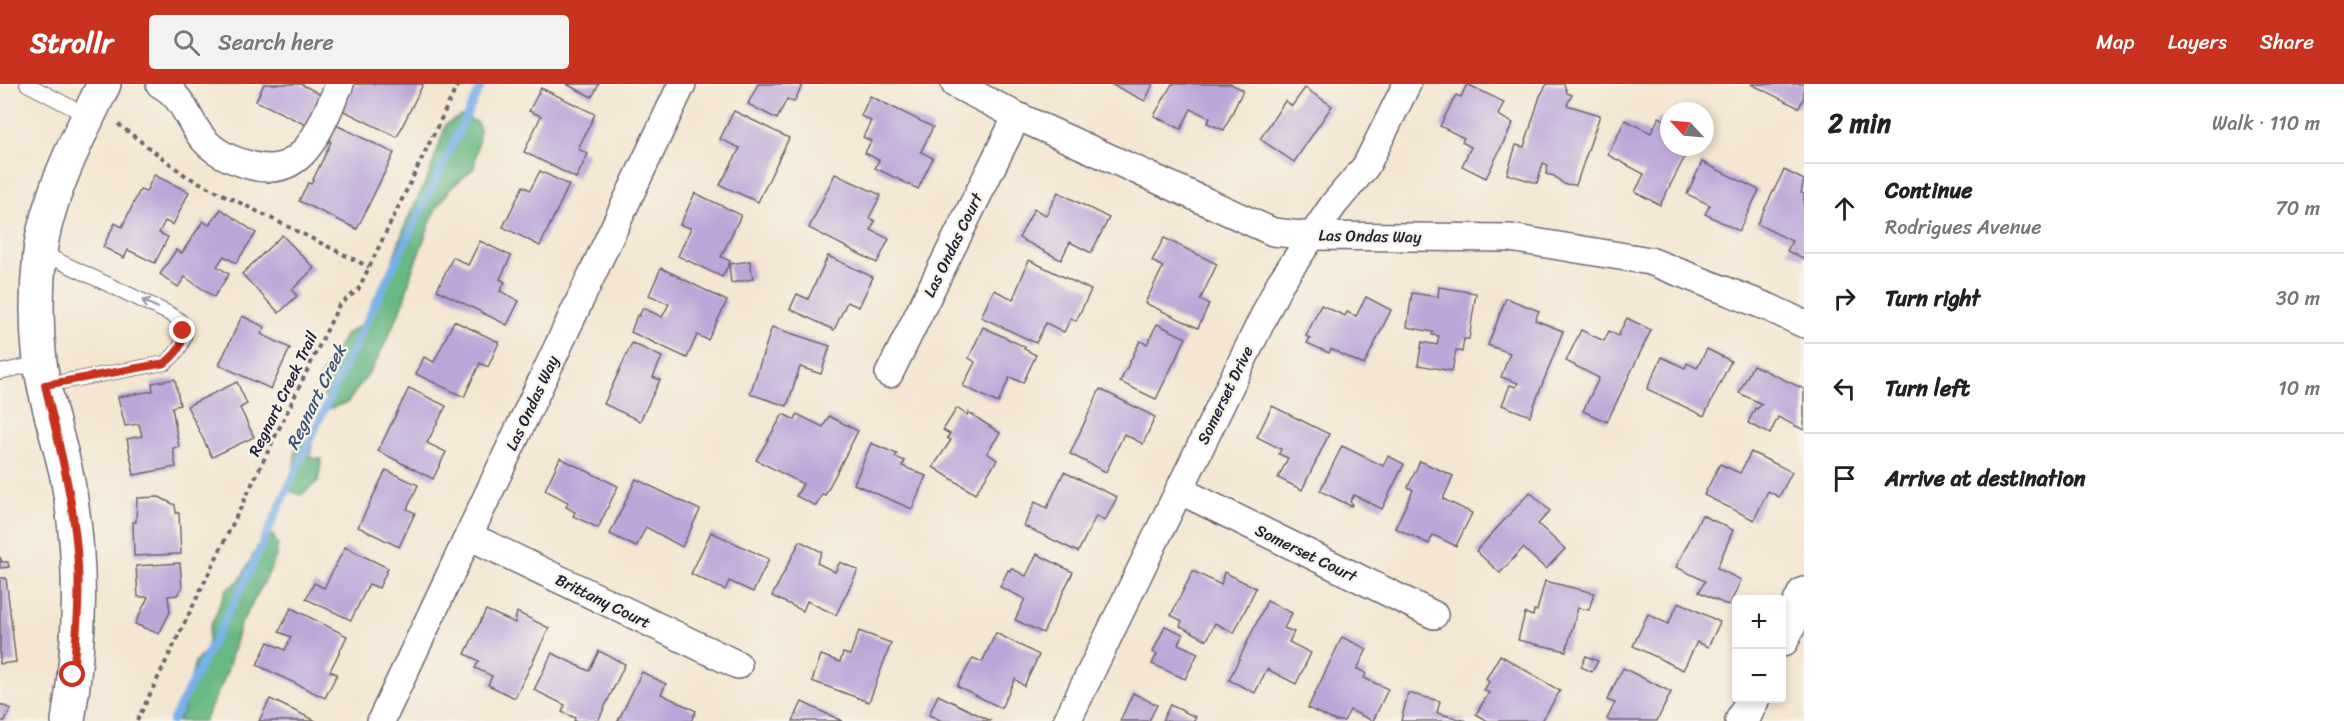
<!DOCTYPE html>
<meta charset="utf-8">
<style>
:root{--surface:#fff;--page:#f2f2f2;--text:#222;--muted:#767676;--line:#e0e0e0;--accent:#c8321e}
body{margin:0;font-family:Sriracha,sans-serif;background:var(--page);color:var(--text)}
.controls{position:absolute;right:18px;bottom:18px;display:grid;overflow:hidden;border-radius:6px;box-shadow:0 3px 9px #0003}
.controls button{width:54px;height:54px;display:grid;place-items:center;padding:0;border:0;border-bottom:2px solid var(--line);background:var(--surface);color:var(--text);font:30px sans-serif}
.compass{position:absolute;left:1660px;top:18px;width:54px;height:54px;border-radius:50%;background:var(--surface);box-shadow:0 3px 9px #0003;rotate:296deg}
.stop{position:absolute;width:18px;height:18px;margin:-14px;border:4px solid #c8321e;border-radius:50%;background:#fff}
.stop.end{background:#c8321e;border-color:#fff;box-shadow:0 2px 6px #0008}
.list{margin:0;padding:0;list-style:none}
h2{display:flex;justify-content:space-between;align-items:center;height:78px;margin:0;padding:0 24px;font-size:26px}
h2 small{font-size:20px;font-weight:400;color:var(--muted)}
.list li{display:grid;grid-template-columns:39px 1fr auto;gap:18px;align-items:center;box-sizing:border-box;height:90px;padding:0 24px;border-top:2px solid var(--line)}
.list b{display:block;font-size:22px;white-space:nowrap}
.list p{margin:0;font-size:20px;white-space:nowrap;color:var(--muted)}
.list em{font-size:20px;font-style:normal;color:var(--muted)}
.icon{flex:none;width:33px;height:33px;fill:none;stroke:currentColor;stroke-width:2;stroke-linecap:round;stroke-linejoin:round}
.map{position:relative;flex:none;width:1804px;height:637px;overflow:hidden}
header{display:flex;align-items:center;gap:36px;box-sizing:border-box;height:84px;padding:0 30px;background:var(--accent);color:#fff}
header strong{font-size:28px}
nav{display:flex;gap:33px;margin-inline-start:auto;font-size:21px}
.search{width:420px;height:54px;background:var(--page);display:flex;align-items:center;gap:15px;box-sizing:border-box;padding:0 21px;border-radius:6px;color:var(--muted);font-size:22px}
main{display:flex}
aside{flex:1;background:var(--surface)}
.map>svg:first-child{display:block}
.forest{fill:#67b883;stroke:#446d5f;stroke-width:1.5}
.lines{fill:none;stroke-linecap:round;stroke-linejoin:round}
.stream{stroke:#78b0e8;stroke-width:8}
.building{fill:#bca5d8}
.service-casing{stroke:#6c6770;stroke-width:16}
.minor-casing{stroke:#6c6770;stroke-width:30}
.tertiary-casing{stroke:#6c6770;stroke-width:36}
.path{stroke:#6c6770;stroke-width:4;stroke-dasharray:4.5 4.5;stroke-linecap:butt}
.service{stroke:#fff;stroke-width:14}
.minor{stroke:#fff;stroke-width:27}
.tertiary{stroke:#fff;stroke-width:33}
.oneway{stroke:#9c9ca7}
.route{stroke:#c8321e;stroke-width:8}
.labels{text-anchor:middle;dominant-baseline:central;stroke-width:4.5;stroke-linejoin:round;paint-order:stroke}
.street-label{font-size:16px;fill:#22223b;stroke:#f7f3e8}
.water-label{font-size:18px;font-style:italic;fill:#405478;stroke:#f7f3e8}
</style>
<header>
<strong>Strollr</strong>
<div class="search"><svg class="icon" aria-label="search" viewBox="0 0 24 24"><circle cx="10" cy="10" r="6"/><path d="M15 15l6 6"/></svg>Search here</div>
<nav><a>Map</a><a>Layers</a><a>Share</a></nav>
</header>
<main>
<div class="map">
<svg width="1804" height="637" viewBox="0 0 1804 637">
<rect width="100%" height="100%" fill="#f7f3e8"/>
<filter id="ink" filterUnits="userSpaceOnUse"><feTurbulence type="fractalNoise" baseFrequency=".0167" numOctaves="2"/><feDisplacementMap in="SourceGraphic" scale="12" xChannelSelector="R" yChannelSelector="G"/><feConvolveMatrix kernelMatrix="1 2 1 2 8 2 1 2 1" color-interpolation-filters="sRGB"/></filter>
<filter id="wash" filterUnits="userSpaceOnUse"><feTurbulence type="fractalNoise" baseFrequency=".008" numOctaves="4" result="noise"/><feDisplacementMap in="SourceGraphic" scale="24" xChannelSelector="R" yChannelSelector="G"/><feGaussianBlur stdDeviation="1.35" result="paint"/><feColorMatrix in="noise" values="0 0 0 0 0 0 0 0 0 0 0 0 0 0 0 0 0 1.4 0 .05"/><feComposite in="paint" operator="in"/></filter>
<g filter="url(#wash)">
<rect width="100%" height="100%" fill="#f4e6d1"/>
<g class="forest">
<polygon points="461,32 477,38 480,46 474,84 451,104 435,126 411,190 402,223 375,280 348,318 328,325 319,294 346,250 371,235 408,134 429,91 446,40"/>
<polygon points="296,358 312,359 310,374 322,375 318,397 301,411 292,408"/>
<polygon points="272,451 278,460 276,472 266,495 240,541 226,591 204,637 177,637 183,627 195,578 207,566 209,546 226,506 240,496 253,471"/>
</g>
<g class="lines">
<polyline class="stream" points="172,637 246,495 328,317 482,0"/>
</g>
<g id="blocks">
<g class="building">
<polygon points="264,0 301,0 320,10 306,41 256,17"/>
<polygon points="355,0 423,0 397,53 340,25 350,6 352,7"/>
<polygon points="566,0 599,0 592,13"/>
<polygon points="758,0 803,0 794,18 787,15 777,35 748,20"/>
<polygon points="1111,0 1153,0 1145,17"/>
<polygon points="1172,0 1231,0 1243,6 1224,46 1207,39 1210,34 1191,25 1181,45 1154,32"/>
<polygon points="1467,0 1504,18 1498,31 1513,39 1486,94 1462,82 1471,63 1462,58 1464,54 1440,42 1456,11 1461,13"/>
<polygon points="1547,0 1564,0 1567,9 1572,11 1567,21 1600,31 1576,101 1564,100 1554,92 1546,90 1548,81 1543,79 1537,99 1507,90 1516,61 1524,63 1540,12"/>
<polygon points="1751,0 1804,0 1804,13 1799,24"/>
<polygon points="541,4 595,30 578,65 588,70 576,94 524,68 541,32 529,27"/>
<polygon points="1305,4 1332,22 1294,78 1260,55 1285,17 1292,22"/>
<polygon points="870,12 933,43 921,68 933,74 918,105 875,84 879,76 865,69 871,57 863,53 871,37 861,32"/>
<polygon points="734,27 789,54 758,118 720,101 740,64 720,55"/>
<polygon points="1659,33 1669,38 1669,63 1690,63 1660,121 1635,108 1644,90 1608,71 1625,36 1651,49"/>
<polygon points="336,41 394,69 357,145 299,117 308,99 311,100 331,58 329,57"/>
<polygon points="1702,78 1759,106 1739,147 1705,130 1710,121 1687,110"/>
<polygon points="1784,86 1804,96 1801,109 1804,110 1804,175 1787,167 1792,157 1757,140"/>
<polygon points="540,87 569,101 540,162 503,143 523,102 530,106"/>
<polygon points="835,90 881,111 869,134 875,137 871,146 889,155 877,179 809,144"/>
<polygon points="154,91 189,108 173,141 165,137 159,149 168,153 155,179 128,166 124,174 103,163 115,139 122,143 140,106 146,108"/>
<polygon points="1058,108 1109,134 1091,169 1070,158 1061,176 1019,154 1034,125 1046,131"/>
<polygon points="695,109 741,131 721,173 730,177 729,180 750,177 753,195 731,199 729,180 722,193 678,172 691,144 680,141"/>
<polygon points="221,125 256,149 236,179 224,172 217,182 229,190 214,213 185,193 178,203 160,190 176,166 182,169 203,137 209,141"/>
<polygon points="282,151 314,184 292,206 297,212 279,229 242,190"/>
<polygon points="1164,154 1217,180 1200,216 1209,220 1198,244 1145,219 1163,183 1152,177"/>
<polygon points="480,157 511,172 500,195 505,198 500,207 519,217 507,241 437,206 453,173 468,181"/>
<polygon points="828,172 873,193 859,223 847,218 834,246 790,225 797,210 808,215"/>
<polygon points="1029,176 1091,206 1076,237 1071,234 1064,248 1046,239 1036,259 981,233 994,206 1013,215"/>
<polygon points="661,184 727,217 708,256 697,251 687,274 631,248 637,231 639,232 643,224 662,233 669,220 649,211"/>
<polygon points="1439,203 1476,209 1469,255 1464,255 1462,268 1456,266 1452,287 1418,281 1422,258 1437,261 1439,252 1432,251 1433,248 1407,243 1412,209 1438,213"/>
<polygon points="1366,213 1391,226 1364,281 1331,265 1329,269 1307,259 1310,254 1306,252 1321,221 1345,232 1347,228 1356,232"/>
<polygon points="1506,214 1539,227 1535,236 1563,247 1530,332 1502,321 1510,301 1516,303 1518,299 1501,293 1510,269 1488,261"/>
<polygon points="242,232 265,243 261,250 290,264 271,305 219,281"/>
<polygon points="1627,234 1651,246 1607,338 1583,327 1599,294 1566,277 1581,246 1604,257 1609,247 1618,252"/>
<polygon points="454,237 499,258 488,283 480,279 464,313 416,290 424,273 434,278"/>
<polygon points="1157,240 1186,254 1156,315 1120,298 1140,257 1147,260"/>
<polygon points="772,243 830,262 821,290 800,283 787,322 750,310"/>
<polygon points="983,243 1025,263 1024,265 1036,271 1023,299 1010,293 998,319 963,302 975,278 969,274"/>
<polygon points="632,259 662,273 653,293 660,296 640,337 604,320"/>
<polygon points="1707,265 1731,277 1704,332 1647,305 1662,273 1685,284 1687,279 1697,284"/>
<polygon points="1753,281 1804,305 1804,346 1778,333 1770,350 1748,339 1755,324 1757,325 1762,320 1739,309"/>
<polygon points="175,295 180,321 172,323 179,363 173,364 176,383 134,391 127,355 142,352 139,340 125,342 118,313 153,307 152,299"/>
<polygon points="237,298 247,320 240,324 254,353 212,373 187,322"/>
<polygon points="409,304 446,322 427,359 446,368 433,395 378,367"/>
<polygon points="1100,305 1155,333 1143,360 1124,350 1106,388 1070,370"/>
<polygon points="1272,322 1329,350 1302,406 1278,394 1288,374 1279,370 1281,365 1257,353"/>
<polygon points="957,324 967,331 968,328 1000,349 987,369 997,376 975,410 933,383 951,356 947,354 950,350 943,346"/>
<polygon points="783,330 795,336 797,330 823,343 829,332 858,347 825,411 822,410 816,422 796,412 803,400 756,376"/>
<polygon points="871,359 897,370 895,373 905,377 902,382 926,392 912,425 854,400"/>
<polygon points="1342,362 1383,382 1388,372 1404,380 1382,425 1354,411 1350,418 1353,420 1351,422 1320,407"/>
<polygon points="1751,368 1792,388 1779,413 1768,407 1754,436 1704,411 1720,380 1740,389"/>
<polygon points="560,374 618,402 598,444 573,432 575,428 566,423 568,418 545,406"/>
<polygon points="1420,377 1453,392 1443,415 1472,429 1456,462 1433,451 1429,460 1395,444 1413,406 1408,403"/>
<polygon points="386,386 418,401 407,425 415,429 399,463 358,443"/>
<polygon points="1064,388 1117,413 1105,437 1096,432 1078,468 1024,442 1035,418 1047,424"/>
<polygon points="636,395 700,426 682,463 646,443 636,463 610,450"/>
<polygon points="1530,408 1550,427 1538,440 1565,465 1546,485 1523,464 1500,489 1476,467"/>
<polygon points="159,413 175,421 176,429 179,429 181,470 134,472 133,438 136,438 137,414"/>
<polygon points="1702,431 1733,446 1717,484 1741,496 1729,522 1699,508 1705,497 1676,483"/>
<polygon points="711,448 769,475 753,508 729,497 725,506 691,490"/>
<polygon points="800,457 822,468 817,479 835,488 840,478 858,486 836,531 807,517 803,527 772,512"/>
<polygon points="345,463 388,484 379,504 369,500 351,536 306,515 314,499 324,504"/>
<polygon points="1037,470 1073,488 1043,549 1015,536 1025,515 1000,503 1008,486 1010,487 1011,484 1026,492"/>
<polygon points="0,473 2,478 8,478 9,483 0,484"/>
<polygon points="180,479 182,504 177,511 168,512 170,528 159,550 135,540 148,513 138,513 136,482"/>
<polygon points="1193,487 1221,501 1224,488 1256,504 1234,549 1215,539 1207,556 1180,542 1182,537 1171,531"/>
<polygon points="0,494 6,494 16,578 0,580"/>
<polygon points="1545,497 1594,509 1589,526 1578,524 1566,567 1518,556 1525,529 1533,532 1534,526 1537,527"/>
<polygon points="1267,517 1292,529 1284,544 1294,548 1289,558 1311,569 1296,600 1267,585 1255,609 1229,596"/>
<polygon points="1679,518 1720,538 1708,563 1697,558 1683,586 1633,562 1648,530 1668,540"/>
<polygon points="291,524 347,552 330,587 337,590 325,614 257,581 268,558 285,566 291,553 279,548"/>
<polygon points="486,526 515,539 517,528 549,544 515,614 488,601 492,592 475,584 479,577 465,570"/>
<polygon points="1165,542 1183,550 1178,560 1198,569 1185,595 1152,580 1157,570 1153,568"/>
<polygon points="859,547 891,559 869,618 812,597 821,571 840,578 843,569 850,571"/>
<polygon points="996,549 1039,571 1024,602 1015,595 1001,624 957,602 973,574 982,578"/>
<polygon points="1342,553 1367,565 1357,585 1366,589 1364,594 1388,605 1373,637 1350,626 1344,637 1335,637 1308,624"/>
<polygon points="599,567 625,580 598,637 574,637 575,634 562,628 565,621 534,606 552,569 589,587"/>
<polygon points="1500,571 1560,607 1542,637 1488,637 1476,630 1489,609 1484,606 1489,598 1486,595"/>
<polygon points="1586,572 1598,577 1592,588 1581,583"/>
<polygon points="1623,584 1671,608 1657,637 1610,637 1607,635 1615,619 1607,616"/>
<polygon points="642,588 666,600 661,610 696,627 691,637 618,637"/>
<polygon points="1133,609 1157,621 1149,637 1120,637"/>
<polygon points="1408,609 1440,617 1437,629 1467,637 1401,637"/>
<polygon points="938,611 991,637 942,637 929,631"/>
<polygon points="270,615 316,637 259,637"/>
<polygon points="802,618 842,637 793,637"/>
<polygon points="0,620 11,625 5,637 0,637"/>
<polygon points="1170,621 1196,633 1194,637 1162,637"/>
</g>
</g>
</g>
<g filter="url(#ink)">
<use href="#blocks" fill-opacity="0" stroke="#6c6770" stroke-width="1.5"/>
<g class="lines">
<g class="service-casing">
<g id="service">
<polyline points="27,0 88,32"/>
<path d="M40 168 166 228C170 230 176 233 179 236 192 252 177 270 165 279L45 301"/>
<polyline points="0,288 40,279"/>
</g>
</g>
<g class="minor-casing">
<g id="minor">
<path d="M160 0C186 14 187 38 205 57 217 70 232 76 249 81 306 98 320 41 340 0"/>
<polyline points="955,0 1017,32 1273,148 1312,152 1510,154 1650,177 1770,224 1804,240"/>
<polyline points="889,290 1017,32"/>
<polyline points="1179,406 1434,531"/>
<polyline points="469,452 738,581"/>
<polyline points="381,637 682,0"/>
<polyline points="1067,637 1280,199 1334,120 1366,82 1407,0"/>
</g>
</g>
<g class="tertiary-casing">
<g id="tertiary">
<polyline points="1782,556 1804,510"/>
<path d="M68 637C81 557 83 473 67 393 59 355 45 317 40 278 36 242 36 205 40 169 46 115 80 49 104 0"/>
<polyline points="1742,637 1753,614"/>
</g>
</g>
<g class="path">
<polyline points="118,40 186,92 369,183"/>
<polyline points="137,637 339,221 358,206 458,0"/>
</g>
<use href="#service" class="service"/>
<use href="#minor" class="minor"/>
<use href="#tertiary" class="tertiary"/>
</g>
<defs><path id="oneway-shaft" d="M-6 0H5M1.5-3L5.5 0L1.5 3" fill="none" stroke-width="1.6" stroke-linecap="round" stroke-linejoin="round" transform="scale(1.5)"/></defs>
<use class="oneway" href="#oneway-shaft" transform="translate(150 220) rotate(-155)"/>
</g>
<g class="lines" filter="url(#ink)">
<path class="route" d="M73 591C76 554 80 517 78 481 75 420 59 360 45 301L165 279C176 270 183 263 183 247"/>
</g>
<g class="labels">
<g class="street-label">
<text transform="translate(1370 152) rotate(1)">Las Ondas Way</text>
<text transform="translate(953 161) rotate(-64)">Las Ondas Court</text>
<text transform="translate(283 310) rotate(-64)">Regnart Creek Trail</text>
<text transform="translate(1225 311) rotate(-64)">Somerset Drive</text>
<text transform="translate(532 319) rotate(-65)">Las Ondas Way</text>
<text transform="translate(1306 469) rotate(26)">Somerset Court</text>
<text transform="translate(603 517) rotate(26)">Brittany Court</text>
</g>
<g class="water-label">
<text transform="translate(316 313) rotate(-64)">Regnart Creek</text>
</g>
</g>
</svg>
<div class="controls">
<button>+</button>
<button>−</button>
</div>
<svg class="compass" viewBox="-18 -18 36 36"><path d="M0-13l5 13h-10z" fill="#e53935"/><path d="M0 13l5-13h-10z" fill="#767676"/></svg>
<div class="stop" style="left:73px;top:591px"></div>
<div class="stop end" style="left:183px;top:247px"></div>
</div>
<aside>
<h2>2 min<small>Walk · 110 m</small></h2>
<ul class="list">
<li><svg class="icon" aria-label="ahead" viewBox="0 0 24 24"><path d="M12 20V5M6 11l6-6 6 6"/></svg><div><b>Continue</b><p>Rodrigues Avenue</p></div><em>70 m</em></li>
<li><svg class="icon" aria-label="right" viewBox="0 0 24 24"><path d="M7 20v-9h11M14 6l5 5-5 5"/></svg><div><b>Turn right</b></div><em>30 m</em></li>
<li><svg class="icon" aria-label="left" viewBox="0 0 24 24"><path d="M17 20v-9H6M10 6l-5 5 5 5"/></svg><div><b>Turn left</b></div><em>10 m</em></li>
<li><svg class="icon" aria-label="arrive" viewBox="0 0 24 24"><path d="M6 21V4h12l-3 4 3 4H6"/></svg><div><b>Arrive at destination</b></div></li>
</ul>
</aside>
</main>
